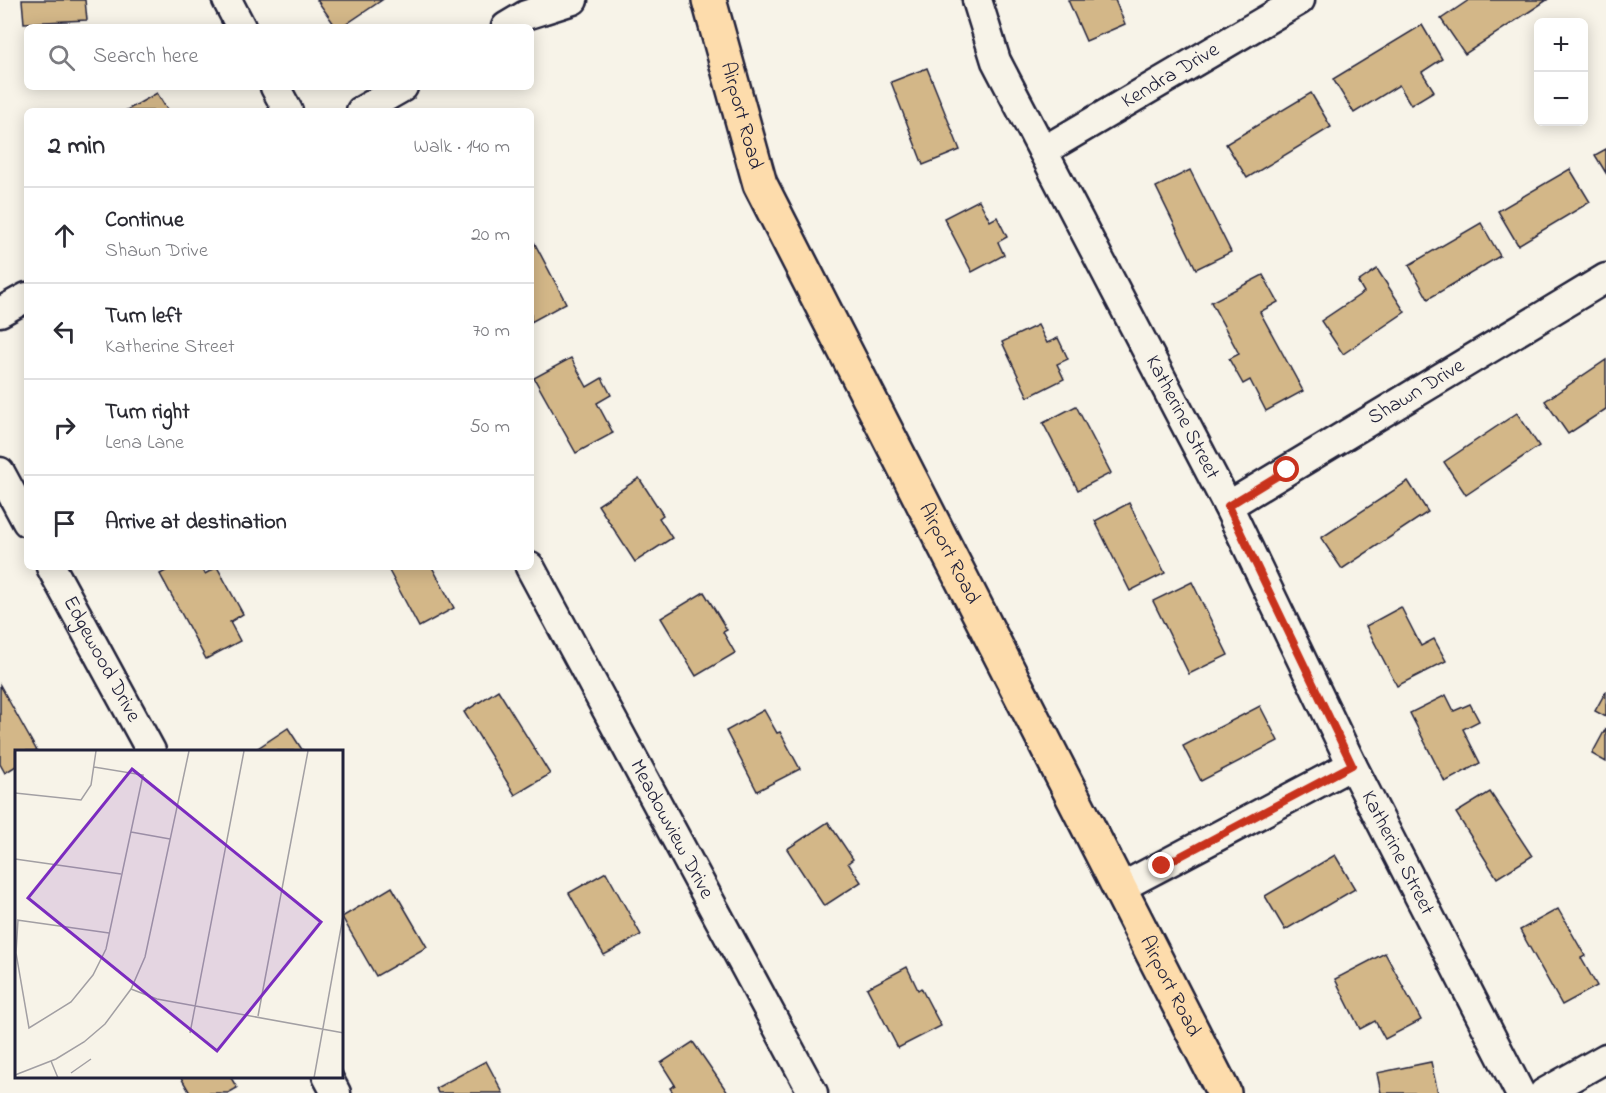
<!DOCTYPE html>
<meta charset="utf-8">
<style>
:root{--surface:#fff;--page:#f2f2f3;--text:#2b2b33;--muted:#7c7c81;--line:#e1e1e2}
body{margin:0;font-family:"Indie Flower",sans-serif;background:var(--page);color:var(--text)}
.controls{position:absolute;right:18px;top:18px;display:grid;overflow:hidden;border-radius:9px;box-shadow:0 3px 15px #0003}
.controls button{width:54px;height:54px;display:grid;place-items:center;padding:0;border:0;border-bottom:2px solid var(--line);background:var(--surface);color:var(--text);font:30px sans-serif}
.stop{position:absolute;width:18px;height:18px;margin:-14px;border:4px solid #c8321e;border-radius:50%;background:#fff}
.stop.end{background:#c8321e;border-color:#fff;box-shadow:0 2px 6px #0008}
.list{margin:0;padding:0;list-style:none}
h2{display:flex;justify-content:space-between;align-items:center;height:78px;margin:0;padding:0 24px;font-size:26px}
h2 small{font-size:20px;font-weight:400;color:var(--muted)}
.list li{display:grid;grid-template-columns:39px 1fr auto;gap:18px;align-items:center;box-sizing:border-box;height:96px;padding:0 24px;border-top:2px solid var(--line)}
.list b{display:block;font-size:22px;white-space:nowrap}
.list p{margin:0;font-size:20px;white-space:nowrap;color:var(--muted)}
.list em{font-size:20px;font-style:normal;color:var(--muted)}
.icon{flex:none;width:33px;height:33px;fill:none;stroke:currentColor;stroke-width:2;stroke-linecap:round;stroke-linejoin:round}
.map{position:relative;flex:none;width:1606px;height:1093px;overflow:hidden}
.search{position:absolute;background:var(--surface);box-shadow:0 3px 15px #0003;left:24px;top:24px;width:510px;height:66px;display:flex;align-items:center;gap:15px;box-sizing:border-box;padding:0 21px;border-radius:9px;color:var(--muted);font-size:22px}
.panel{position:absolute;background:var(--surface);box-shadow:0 3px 15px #0003;left:24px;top:108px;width:510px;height:462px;border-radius:9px}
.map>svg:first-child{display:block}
.building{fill:#d3b788;stroke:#22223b;stroke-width:1.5}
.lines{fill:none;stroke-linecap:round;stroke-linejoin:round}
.street-casing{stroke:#22223b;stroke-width:33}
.highway-casing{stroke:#22223b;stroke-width:38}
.street{stroke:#f7f3e8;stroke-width:28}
.highway{stroke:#fddcac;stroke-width:33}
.route{stroke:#c8321e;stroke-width:8}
.labels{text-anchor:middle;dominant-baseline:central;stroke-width:4.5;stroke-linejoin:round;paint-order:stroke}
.street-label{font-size:21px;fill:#22223b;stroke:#f7f3e8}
.inset-road{fill:none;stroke:#a29fa3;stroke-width:1.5}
.view{fill:#7b2cbf;fill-opacity:0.15;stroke:#7b2cbf;stroke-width:3}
.inset-edge{fill:none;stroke:#22223b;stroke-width:3}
</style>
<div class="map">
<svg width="1606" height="1093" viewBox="0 0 1606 1093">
<rect width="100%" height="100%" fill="#f7f3e8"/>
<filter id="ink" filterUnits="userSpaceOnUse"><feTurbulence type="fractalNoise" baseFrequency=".0167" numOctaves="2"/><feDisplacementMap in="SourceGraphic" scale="12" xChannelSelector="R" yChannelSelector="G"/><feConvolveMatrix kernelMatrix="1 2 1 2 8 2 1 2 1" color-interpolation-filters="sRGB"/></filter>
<g filter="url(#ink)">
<g class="building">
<polygon points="22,0 85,0 87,20 24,23"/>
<polygon points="317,0 382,0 342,27 336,27"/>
<polygon points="1068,0 1115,0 1125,24 1086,41"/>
<polygon points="1469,0 1547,0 1465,54 1441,19"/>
<polygon points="1422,25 1442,59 1422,72 1434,91 1411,105 1399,85 1354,113 1333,79"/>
<polygon points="927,68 960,150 923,165 891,82"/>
<polygon points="157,93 168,111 125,111 136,105"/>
<polygon points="1311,93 1331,127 1247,178 1226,144"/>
<polygon points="1606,149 1606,173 1595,155"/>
<polygon points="1570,169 1590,202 1518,245 1498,211"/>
<polygon points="1190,170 1231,252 1196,269 1156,187"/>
<polygon points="979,200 990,221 997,217 1007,237 998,242 1004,255 972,272 944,218"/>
<polygon points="1481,223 1500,256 1428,299 1409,265"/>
<polygon points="534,242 566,303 531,322 531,244"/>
<polygon points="1377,269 1405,312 1343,354 1321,321 1364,292 1358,282"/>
<polygon points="1263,275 1278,302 1260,312 1303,391 1266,411 1250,380 1243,384 1229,359 1239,354 1211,302"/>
<polygon points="1038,325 1047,343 1058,338 1068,359 1057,364 1064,379 1028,397 1002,342"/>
<polygon points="571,358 587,387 602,378 611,395 597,403 613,433 576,453 534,378"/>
<polygon points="1606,360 1606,409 1568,434 1545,401"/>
<polygon points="1076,406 1111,473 1078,490 1043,423"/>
<polygon points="1517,413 1539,446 1466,495 1444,462"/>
<polygon points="639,478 663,515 659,518 672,538 635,562 598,505"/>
<polygon points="1408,481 1428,512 1342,569 1321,538"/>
<polygon points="1129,503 1165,573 1130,591 1095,521"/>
<polygon points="173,567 202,567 205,574 217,567 243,614 230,622 240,641 206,659 160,574"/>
<polygon points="387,567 432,567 454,608 419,627"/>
<polygon points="1192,582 1228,655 1189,674 1153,601"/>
<polygon points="704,592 727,630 723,632 735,653 696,676 661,618"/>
<polygon points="1401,607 1421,646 1434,639 1446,661 1397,686 1366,626"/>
<polygon points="0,685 37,751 16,751 16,766 5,773 0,764"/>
<polygon points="498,690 550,774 515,795 464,712"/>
<polygon points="1606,691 1606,717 1595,711"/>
<polygon points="1446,695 1454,711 1470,704 1479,721 1463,729 1480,763 1445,782 1410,713"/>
<polygon points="1260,706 1278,741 1201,781 1183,746"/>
<polygon points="764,710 777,733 780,732 800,769 757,791 726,731"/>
<polygon points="288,728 303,751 260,751 258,748"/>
<polygon points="1606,728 1606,762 1592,754"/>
<polygon points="1490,792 1532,856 1497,878 1456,813"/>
<polygon points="828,822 853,859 848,863 861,882 824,906 787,849"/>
<polygon points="1335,855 1355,889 1285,930 1265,896"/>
<polygon points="606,872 641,935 604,955 569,893"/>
<polygon points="392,887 427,947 376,976 342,917"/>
<polygon points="1558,909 1585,956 1581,958 1597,986 1562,1005 1520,930"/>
<polygon points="1385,953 1421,1020 1385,1039 1375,1021 1360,1029 1335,979"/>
<polygon points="907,967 918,990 921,988 941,1026 898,1048 867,988"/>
<polygon points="693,1042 728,1093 673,1093 670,1088 675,1085 661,1063"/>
<polygon points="486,1061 503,1093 438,1093 436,1088"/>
<polygon points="1431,1062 1438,1093 1381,1093 1377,1073"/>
<polygon points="180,1076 230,1076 237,1088 228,1093 190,1093"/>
</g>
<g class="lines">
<g class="street-casing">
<g id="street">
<polyline points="227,0 241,27"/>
<path id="s1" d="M977 0 996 61 1228 506 1352 765 1520 1093"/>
<polyline points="506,27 526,15 573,0"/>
<polyline points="275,87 288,111"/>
<polyline points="361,111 403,87"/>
<path id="s2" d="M1043 151 1300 0"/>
<polyline points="0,312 27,297"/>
<polyline points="0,472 27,522"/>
<path id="s3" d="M1228 506 1606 278"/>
<path id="s4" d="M51 567 151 751"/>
<path id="s5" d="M530 567 813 1093"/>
<polyline points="1120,888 1352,765"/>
<polyline points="327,1076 336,1093"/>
<polyline points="1544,1093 1606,1058"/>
</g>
</g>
<g class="highway-casing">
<g id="highway">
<path id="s6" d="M709 0 760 184 1224 1093"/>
</g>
</g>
<use href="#street" class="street"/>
<use href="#highway" class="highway"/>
</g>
</g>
<g class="lines" filter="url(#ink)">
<polyline class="route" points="1162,866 1352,765 1228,506 1287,470"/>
</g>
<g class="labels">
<g class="street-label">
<text stroke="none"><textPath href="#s2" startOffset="148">Kendra Drive</textPath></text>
<text stroke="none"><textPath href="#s6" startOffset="120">Airport Road</textPath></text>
<text stroke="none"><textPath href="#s3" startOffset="220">Shawn Drive</textPath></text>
<text stroke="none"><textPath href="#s1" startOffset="466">Katherine Street</textPath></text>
<text stroke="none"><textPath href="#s6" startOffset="606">Airport Road</textPath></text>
<text stroke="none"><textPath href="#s4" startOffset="105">Edgewood Drive</textPath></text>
<text stroke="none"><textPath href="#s5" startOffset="298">Meadowview Drive</textPath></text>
<text stroke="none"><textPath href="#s1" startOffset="952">Katherine Street</textPath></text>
<text stroke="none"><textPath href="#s6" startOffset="1092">Airport Road</textPath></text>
</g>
</g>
<g transform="translate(15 750)">
<rect width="328" height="328" fill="#f7f3e8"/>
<path class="inset-road" d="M0 43 66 50 76 35 81 1M116 82 155 89M0 109 106 124M2 170 94 183M3 170 1 203 14 278 56 252 78 225 91 199 128 25 79 17M116 239 142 249 329 283M243 266 293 1M175 283 229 1M36 311 43 328M56 323 76 309M0 325 41 309 69 292 90 274 116 239 130 207 174 1M299 328 329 161"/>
<path class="view" d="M117 19 306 172 202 301 13 148Z"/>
<rect width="328" height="328" class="inset-edge"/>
</g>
</svg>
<div class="controls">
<button>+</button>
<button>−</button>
</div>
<div class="stop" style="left:1287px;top:470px"></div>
<div class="stop end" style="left:1162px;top:866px"></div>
<div class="search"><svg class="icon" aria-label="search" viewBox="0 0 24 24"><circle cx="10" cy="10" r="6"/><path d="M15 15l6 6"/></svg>Search here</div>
<section class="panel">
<h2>2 min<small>Walk · 140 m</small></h2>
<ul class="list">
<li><svg class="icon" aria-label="ahead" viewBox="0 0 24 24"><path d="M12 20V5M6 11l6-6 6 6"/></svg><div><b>Continue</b><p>Shawn Drive</p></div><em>20 m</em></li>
<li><svg class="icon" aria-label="left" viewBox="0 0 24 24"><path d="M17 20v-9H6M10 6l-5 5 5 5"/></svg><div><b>Turn left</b><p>Katherine Street</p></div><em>70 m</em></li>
<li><svg class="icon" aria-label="right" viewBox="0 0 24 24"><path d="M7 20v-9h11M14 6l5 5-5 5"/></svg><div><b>Turn right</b><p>Lena Lane</p></div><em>50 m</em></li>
<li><svg class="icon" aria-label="arrive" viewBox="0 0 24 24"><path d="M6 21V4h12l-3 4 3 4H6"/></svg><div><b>Arrive at destination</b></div></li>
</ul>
</section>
</div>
